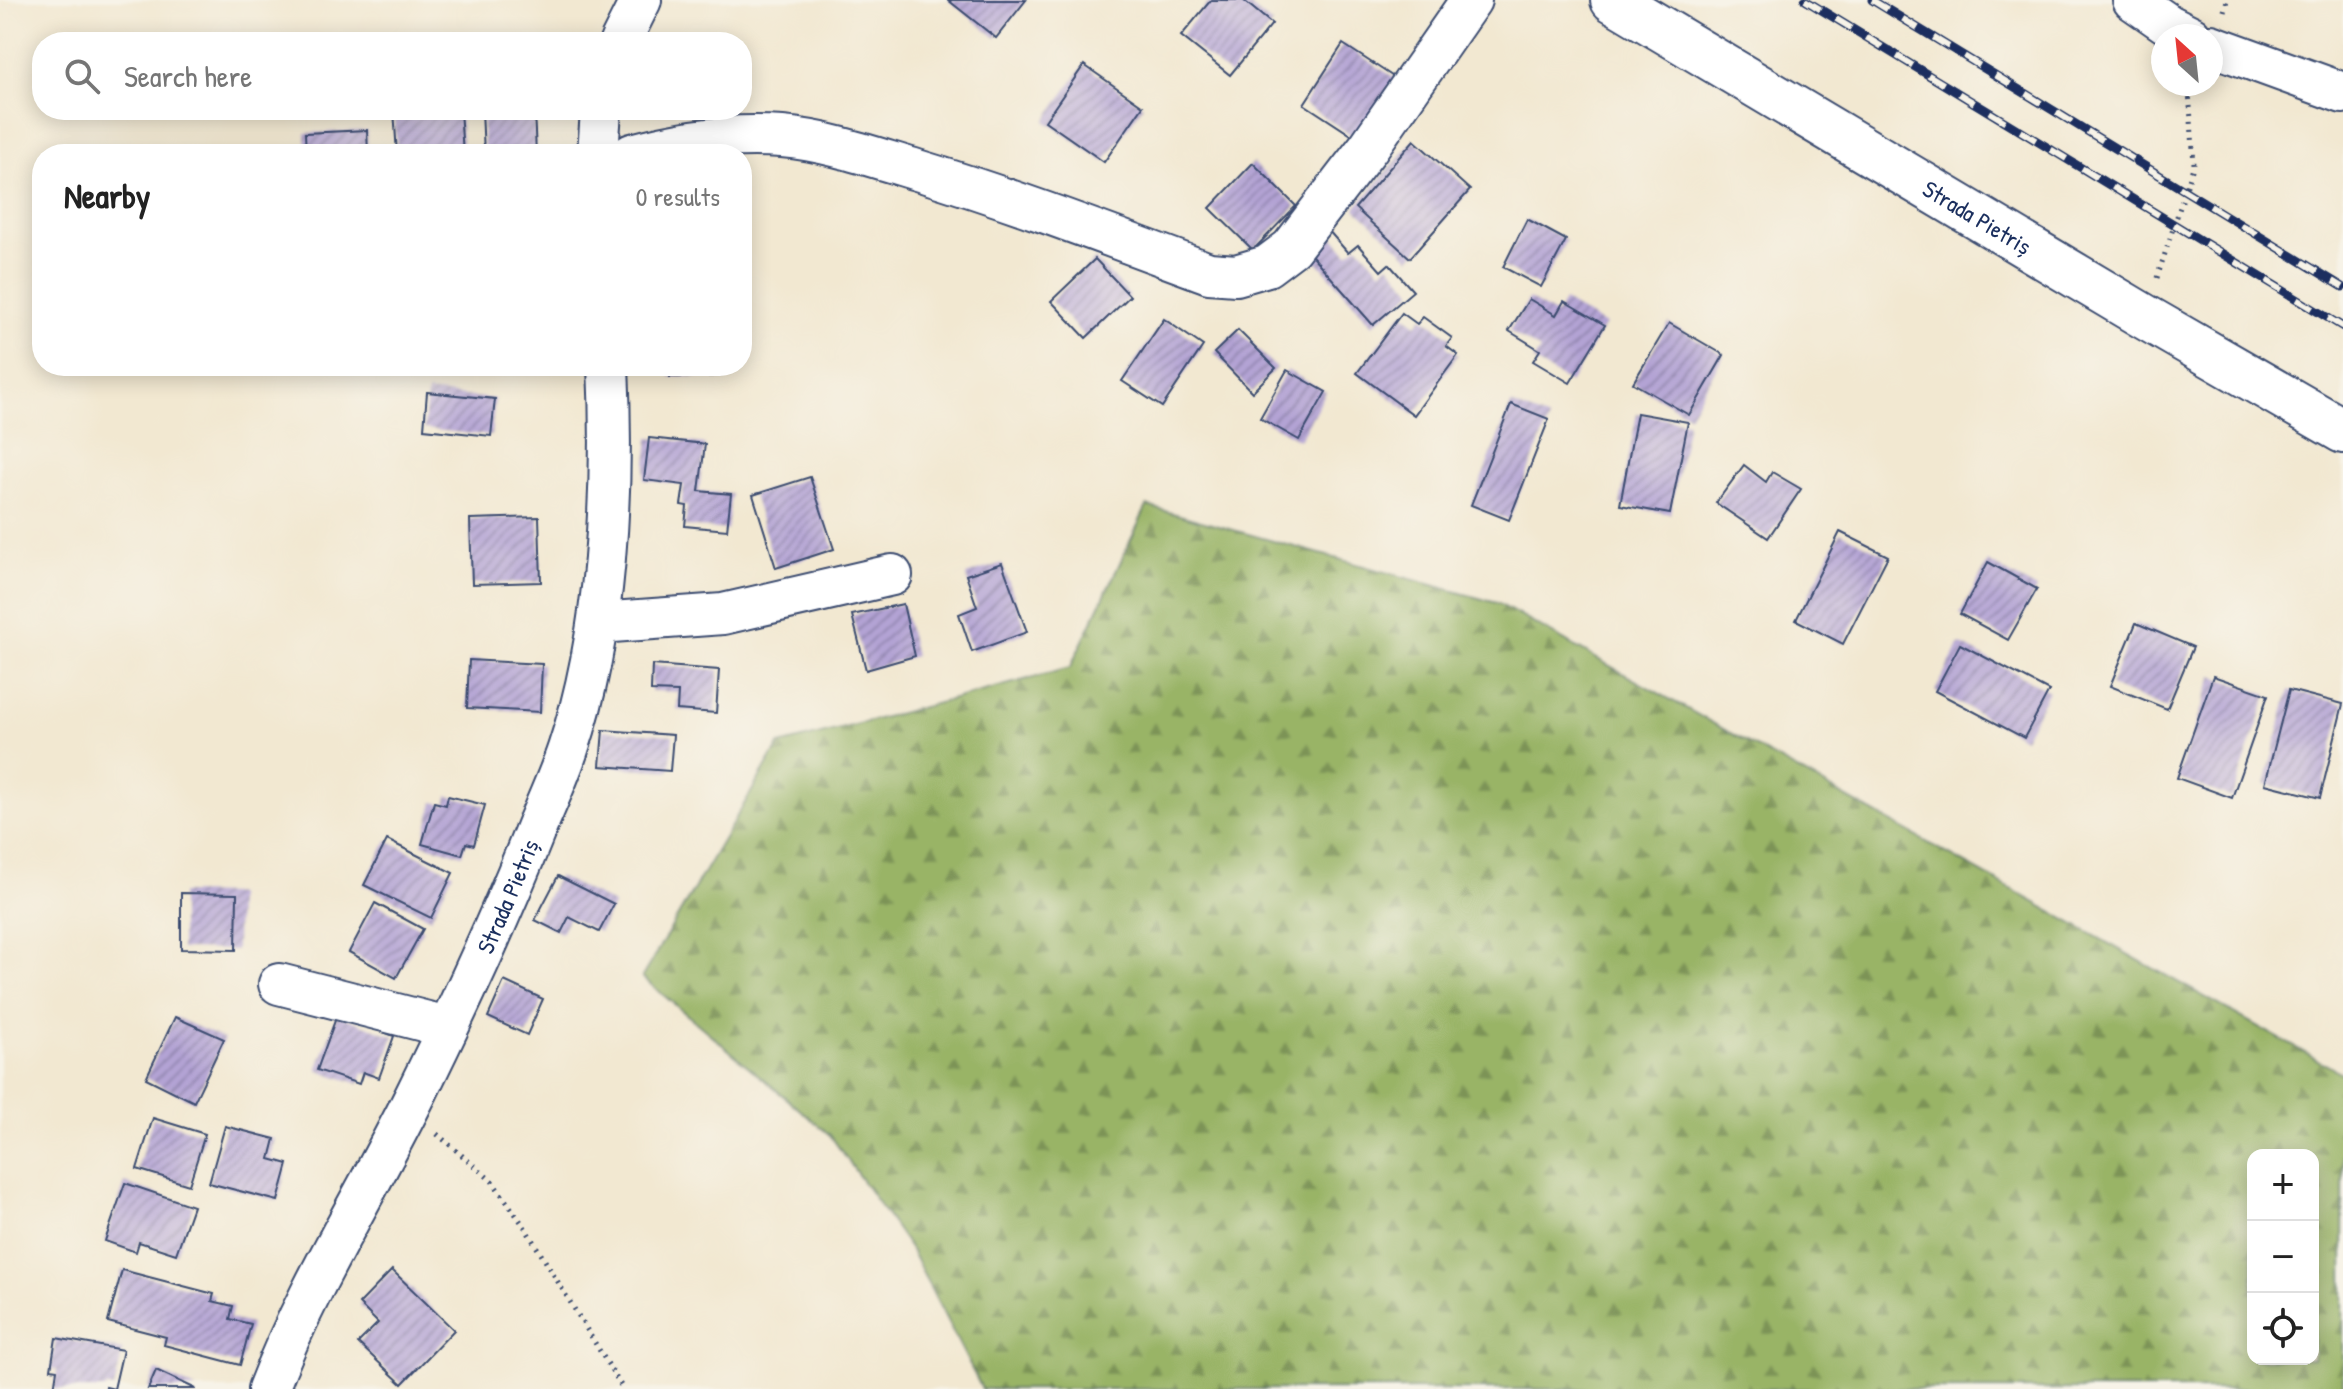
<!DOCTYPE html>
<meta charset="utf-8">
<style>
:root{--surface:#fff;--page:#f6f6f6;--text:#222;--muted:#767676;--line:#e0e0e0}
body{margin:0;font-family:"Patrick Hand",sans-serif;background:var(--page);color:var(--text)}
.controls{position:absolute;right:24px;bottom:24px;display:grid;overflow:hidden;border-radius:16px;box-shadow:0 4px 20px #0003}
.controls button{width:72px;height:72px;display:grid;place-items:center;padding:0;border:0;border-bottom:2px solid var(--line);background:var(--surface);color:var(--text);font:40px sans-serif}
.compass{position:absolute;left:2151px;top:24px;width:72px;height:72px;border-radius:50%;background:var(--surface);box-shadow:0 4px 20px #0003;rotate:333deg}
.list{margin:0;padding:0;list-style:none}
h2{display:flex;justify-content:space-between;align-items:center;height:104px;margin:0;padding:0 32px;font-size:34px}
h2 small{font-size:26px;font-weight:400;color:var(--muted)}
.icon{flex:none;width:44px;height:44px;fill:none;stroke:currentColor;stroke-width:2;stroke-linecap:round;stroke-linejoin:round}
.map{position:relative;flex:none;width:2343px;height:1389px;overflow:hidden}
.search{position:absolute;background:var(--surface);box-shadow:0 4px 20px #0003;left:32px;top:32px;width:720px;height:88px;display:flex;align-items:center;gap:20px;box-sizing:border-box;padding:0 28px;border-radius:32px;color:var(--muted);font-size:30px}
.panel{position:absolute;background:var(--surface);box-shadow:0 4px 20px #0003;left:32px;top:144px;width:720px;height:232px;border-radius:32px}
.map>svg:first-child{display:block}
.forest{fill:url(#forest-firs);stroke:#5a7262;stroke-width:2;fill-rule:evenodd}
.building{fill:url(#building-hatch)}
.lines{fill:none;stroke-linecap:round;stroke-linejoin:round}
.minor-casing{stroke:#3b4b6f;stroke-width:44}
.major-casing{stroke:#3b4b6f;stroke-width:48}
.path{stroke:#3b4b6f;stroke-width:5;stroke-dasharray:2 6;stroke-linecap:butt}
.minor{stroke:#fff;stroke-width:40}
.major{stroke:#fff;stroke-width:44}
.rail-casing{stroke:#1b2f5e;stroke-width:9}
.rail{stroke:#f7f3e8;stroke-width:6;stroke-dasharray:18;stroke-linecap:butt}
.labels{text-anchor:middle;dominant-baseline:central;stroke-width:6;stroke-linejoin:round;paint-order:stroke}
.street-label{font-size:24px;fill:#1b2f5e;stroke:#f7f3e8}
</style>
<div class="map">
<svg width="2343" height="1389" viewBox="0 0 2343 1389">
<defs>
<pattern id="forest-firs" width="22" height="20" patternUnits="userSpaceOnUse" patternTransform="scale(2)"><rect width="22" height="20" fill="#99b466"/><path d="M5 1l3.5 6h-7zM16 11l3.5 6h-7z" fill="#7c9357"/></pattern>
<pattern id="building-hatch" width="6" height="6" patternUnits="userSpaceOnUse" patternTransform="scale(2)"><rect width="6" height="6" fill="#b3a3d4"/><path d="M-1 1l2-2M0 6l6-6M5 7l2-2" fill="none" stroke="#9185af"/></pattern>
</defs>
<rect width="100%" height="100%" fill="#f7f3e8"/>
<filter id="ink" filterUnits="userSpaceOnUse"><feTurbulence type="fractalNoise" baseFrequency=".0125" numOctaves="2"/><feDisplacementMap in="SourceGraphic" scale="16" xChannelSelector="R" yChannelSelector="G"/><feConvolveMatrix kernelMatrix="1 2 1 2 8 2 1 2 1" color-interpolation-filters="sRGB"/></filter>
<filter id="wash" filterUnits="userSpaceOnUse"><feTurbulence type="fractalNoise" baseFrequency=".006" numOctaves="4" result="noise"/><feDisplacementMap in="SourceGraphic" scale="32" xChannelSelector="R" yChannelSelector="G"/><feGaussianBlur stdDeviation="1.8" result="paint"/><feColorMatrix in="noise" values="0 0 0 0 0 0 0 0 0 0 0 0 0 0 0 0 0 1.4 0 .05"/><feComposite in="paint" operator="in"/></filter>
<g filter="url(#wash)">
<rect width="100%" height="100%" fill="#f2e8d1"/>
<path class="forest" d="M1147 506 1497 603 2343 1074V1389H982L911 1250 830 1135 642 977 779 745 1070 668ZM2253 1155H2313V1359H2253Z"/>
<g id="blocks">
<g class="building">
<polygon points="948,0 1026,0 996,38"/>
<polygon points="1211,0 1243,0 1272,24 1230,75 1181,36"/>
<polygon points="1343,44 1395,78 1356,138 1304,104"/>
<polygon points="1084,65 1143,106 1104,162 1045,121"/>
<polygon points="394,110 460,110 463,154 397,154"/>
<polygon points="482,110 534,110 536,154 484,154"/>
<polygon points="367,130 368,154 306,154 305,133"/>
<polygon points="1414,140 1470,190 1410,258 1355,208"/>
<polygon points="1253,163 1296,206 1253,250 1210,208"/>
<polygon points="1527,219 1566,240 1541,287 1503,267"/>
<polygon points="1328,230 1348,253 1358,245 1381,271 1389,264 1413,291 1373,325 1306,249"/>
<polygon points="1095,259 1130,296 1086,338 1051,301"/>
<polygon points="1529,299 1556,315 1564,301 1605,325 1570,383 1533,361 1540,350 1509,331"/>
<polygon points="1402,313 1417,324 1423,317 1452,338 1446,346 1458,355 1414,415 1357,373"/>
<polygon points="1164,319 1203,346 1162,407 1122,381"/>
<polygon points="1669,323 1724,355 1689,415 1633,383"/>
<polygon points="1238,330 1276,368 1252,392 1214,353"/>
<polygon points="670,366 721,366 721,376 670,377"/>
<polygon points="1287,370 1326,392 1299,440 1260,418"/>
<polygon points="427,392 495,399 491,436 424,429"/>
<polygon points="1511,404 1549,419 1509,520 1471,505"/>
<polygon points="1637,413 1688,422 1670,514 1620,505"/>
<polygon points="649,438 705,444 699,491 731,494 727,530 685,526 687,506 681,505 684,485 644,480"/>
<polygon points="1744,465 1766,482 1772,472 1801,489 1768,538 1716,503"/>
<polygon points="810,477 834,549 776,568 753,495"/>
<polygon points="539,517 541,582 472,584 470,519"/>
<polygon points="1840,532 1888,556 1843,644 1796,620"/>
<polygon points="1988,562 2037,589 2008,640 1960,614"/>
<polygon points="1002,563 1027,632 972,652 959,614 977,607 966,575"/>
<polygon points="903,604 915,656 866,670 852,615"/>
<polygon points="2136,623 2193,647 2167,709 2110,686"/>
<polygon points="1960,644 2049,691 2024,738 1935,691"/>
<polygon points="469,660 542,664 540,712 467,708"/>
<polygon points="652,665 719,670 716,713 677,710 678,692 651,691"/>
<polygon points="2213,676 2268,695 2232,798 2177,778"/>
<polygon points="2289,690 2343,704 2320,798 2265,784"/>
<polygon points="603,730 673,735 670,771 600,766"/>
<polygon points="448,796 485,805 474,845 466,843 462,855 422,844 434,802 446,805"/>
<polygon points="387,840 453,873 431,918 364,885"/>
<polygon points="558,876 614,904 599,932 569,917 561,933 535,920"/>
<polygon points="181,893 237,894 236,950 181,949"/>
<polygon points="375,903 423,929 396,978 349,952"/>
<polygon points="504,981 543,999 527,1035 488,1017"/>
<polygon points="337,1015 394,1036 379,1078 363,1072 359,1084 317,1070"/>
<polygon points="175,1017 224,1039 194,1102 146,1078"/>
<polygon points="153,1118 205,1134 189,1185 137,1169"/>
<polygon points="225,1126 275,1139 270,1159 288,1164 278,1201 209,1183"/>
<polygon points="125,1183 193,1206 176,1254 139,1242 136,1252 105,1241"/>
<polygon points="122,1270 214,1294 212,1301 233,1306 230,1319 251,1324 240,1365 164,1345 166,1337 108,1322"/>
<polygon points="392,1270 454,1330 402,1384 358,1343 378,1323 359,1304"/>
<polygon points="56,1338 123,1350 114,1389 106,1387 105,1389 54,1389 57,1370 51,1369"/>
<polygon points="156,1370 196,1389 148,1389"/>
</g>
</g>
</g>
<g filter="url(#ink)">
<use href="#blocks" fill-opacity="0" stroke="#3b4b6f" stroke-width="2"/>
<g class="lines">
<g class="minor-casing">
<g id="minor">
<polyline points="2133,0 2169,25 2191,36"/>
<polyline points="620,42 641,0"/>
<polyline points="2211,45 2343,93"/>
<polyline points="598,154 601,110"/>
<path d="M632 154C679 141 733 133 782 137 829 141 873 157 917 170 1016 200 1112 237 1209 273L1236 275 1267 266 1291 248 1368 148 1471 0"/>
<polyline points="598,623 723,614 892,575"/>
<polyline points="279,984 447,1027"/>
<path id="s1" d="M268 1389C307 1287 366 1195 414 1098 458 1009 500 919 536 828 547 802 559 776 568 749 607 634 614 487 608 366"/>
</g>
</g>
<g class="major-casing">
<g id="major">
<path id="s2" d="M1613 0 2145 317 2343 431"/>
</g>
</g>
<g class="path">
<polyline points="2224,11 2227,0"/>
<polyline points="2157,278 2194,164 2189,91 2194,84"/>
<polyline points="437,1134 492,1181 524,1226 623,1389"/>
</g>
<use href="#minor" class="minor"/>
<use href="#major" class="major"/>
<g class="rail-casing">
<g id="rail">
<polyline points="1805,0 2343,327"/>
<polyline points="1872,0 2343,287"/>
</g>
</g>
<use href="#rail" class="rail"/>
</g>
</g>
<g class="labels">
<g class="street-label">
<text stroke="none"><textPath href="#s2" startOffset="424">Strada Pietriș</textPath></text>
<text stroke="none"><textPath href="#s1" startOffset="548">Strada Pietriș</textPath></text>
</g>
</g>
</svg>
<div class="controls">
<button>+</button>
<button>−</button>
<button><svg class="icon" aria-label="locate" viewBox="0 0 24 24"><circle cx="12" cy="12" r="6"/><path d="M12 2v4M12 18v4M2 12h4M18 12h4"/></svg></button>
</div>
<svg class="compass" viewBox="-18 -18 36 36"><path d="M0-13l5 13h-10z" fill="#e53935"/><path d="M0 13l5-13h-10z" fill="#767676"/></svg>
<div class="search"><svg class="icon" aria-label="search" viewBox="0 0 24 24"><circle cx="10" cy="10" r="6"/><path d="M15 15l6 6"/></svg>Search here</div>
<section class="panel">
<h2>Nearby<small>0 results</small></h2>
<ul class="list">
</ul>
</section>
</div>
